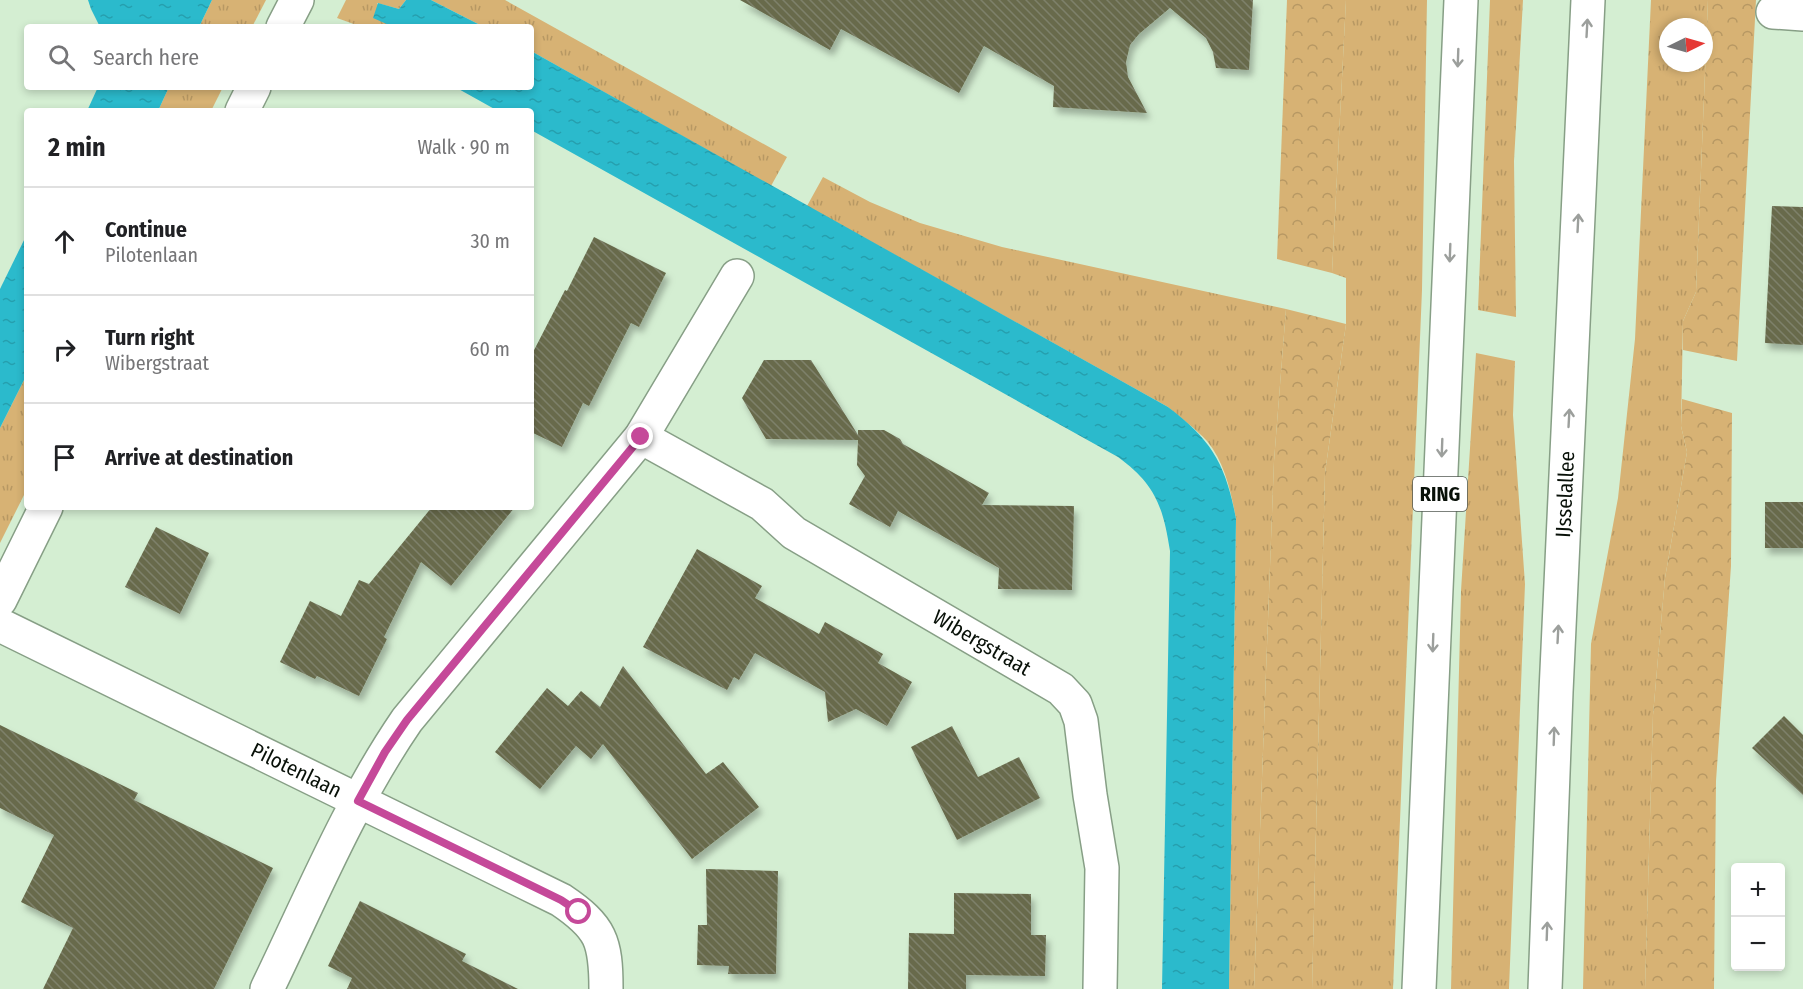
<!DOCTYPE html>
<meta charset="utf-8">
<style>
:root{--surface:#fff;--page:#f2f2f2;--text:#202124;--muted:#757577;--line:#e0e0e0}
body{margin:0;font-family:"Fira Sans Condensed",sans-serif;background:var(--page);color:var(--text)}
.controls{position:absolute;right:18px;bottom:18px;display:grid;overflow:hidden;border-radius:6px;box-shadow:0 3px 9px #0003}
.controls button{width:54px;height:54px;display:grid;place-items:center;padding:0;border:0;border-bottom:2px solid var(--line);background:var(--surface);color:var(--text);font:30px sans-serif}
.compass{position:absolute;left:1659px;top:18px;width:54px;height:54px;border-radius:50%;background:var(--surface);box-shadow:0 3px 9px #0003;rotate:85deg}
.stop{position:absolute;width:18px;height:18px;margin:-14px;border:4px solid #c54999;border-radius:50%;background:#fff}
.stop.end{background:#c54999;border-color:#fff;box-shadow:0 2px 6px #0008}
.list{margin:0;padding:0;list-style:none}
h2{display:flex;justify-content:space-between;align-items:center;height:78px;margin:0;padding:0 24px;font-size:26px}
h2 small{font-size:20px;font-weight:400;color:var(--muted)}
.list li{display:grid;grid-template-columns:39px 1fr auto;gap:18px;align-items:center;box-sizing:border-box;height:108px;padding:0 24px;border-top:2px solid var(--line)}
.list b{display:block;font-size:22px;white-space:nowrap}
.list p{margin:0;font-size:20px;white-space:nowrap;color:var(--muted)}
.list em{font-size:20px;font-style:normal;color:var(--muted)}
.icon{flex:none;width:33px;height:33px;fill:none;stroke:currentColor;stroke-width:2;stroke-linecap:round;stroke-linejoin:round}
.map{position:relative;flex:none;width:1803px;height:989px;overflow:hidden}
.search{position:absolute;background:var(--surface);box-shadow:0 3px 9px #0003;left:24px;top:24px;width:510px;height:66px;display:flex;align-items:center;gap:15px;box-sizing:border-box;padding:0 21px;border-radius:6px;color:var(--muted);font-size:22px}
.panel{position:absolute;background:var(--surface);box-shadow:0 3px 9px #0003;left:24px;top:108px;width:510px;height:402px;border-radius:6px}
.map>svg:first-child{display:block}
.grass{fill:url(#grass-tufts);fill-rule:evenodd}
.forest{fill:url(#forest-crowns)}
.water{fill:url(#water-ripples)}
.building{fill:url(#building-back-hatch);filter:url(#shadow)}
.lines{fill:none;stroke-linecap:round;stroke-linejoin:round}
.minor-casing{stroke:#879f86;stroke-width:36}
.tertiary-casing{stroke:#879f86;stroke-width:36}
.primary-casing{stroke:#879f86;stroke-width:36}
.minor{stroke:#fff;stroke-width:33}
.tertiary{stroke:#fff;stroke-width:33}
.primary{stroke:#fff;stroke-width:33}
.oneway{stroke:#9c9f9c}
.route{stroke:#c54999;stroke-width:8}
.labels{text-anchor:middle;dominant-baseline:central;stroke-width:4.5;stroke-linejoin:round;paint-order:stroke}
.shield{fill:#fff;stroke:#525852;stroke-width:1.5}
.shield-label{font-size:20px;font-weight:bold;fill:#081008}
.street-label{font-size:21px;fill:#081008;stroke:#fff}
</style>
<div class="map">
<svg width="1803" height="989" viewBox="0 0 1803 989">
<defs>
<pattern id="grass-tufts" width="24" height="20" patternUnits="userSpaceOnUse" patternTransform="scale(1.5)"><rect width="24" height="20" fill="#d7b274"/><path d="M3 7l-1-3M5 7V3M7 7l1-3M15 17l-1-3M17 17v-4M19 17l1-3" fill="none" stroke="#b79863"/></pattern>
<pattern id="forest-crowns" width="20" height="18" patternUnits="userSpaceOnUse" patternTransform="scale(1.5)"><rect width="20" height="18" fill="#d7b274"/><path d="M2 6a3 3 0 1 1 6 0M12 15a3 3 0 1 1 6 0" fill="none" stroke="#b79863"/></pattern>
<pattern id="water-ripples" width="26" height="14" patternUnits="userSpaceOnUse" patternTransform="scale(1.5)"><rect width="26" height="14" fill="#2bbacc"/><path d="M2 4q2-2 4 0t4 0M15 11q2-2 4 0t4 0" fill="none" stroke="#259fae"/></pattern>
<pattern id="building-back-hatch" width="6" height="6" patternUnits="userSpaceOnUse" patternTransform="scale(1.5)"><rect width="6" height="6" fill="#676a4b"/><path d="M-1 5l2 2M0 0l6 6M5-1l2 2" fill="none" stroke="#7e816b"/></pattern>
<filter id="shadow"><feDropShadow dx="3.5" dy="6" stdDeviation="3" flood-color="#0004"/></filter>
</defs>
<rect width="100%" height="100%" fill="#d4eed2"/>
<g class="grass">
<polygon points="212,0 266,0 252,27 199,27"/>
<polygon points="346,0 406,0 399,9 377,3 390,27 362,27 337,18"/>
<polygon points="431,0 505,0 787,157 771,186 531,51 531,27 484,27"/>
<polygon points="1346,0 1427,0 1422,290 1393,989 1312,989 1325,473 1346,324 1346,278 1332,273"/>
<polygon points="1490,0 1523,0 1514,161 1516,317 1478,310"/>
<path d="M1651 0H1708L1696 292 1683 321 1681 426 1687 452 1665 578 1653 715 1645 989H1583L1591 644 1618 498 1635 339ZM1668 27H1704V63H1668Z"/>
<polygon points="169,87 223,87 211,111 158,111"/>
<path d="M823 177 870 202 920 223 1002 247 1286 309 1274 461 1254 989H1229L1236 519C1231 492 1225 463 1207 441 1196 429 1181 418 1168 407L807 206Z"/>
<polygon points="1476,353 1515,361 1513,415 1525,584 1509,989 1451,989 1461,591"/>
<polygon points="27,374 27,489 0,543 0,428"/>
</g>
<g class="forest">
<polygon points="1287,0 1346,0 1332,273 1277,259"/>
<polygon points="1708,0 1756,0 1737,361 1683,350 1683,321 1696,292"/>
<polygon points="1286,309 1346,324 1325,473 1312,989 1254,989 1274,461"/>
<polygon points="1682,399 1732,413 1731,566 1716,781 1714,989 1645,989 1653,715 1665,578 1687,452 1681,426"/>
</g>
<g class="water">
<polygon points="88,0 212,0 199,27 100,27 91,9"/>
<polygon points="406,0 431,0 484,27 390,27 389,25 373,18 378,3 399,9"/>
<path d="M531 51 1168 407C1212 440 1226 465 1236 519L1229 989H1162L1170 551C1163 506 1155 484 1118 457L531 130V111H498L455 87H531Z"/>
<polygon points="98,87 169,87 158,111 87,111"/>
<polygon points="27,234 27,374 0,428 0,289"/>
</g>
<g class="building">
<polygon points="740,0 1253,0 1249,70 1216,68 1213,52 1206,38 1170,8 1139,34 1130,45 1126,62 1128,77 1147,113 1053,107 1054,86 984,46 959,93 841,29 830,50"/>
<polygon points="1772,206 1803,207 1803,345 1765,343"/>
<polygon points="594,237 666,273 639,327 631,323 589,406 583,403 562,447 531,432 531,356 565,290 567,291"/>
<polygon points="764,360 811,360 858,435 858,430 884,430 900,439 903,444 989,493 982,505 1074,506 1072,590 998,589 999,568 898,511 890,527 849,504 865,476 857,465 858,440 766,439 742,398"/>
<rect x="1765" y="502" width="38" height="46"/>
<polygon points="432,507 515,507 451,586 421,562 384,637 387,639 359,696 317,676 315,679 280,662 310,601 341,616 359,580 369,584"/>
<polygon points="156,527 209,553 180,614 125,587"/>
<polygon points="697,549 762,586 755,598 819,634 825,622 883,654 878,663 912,682 887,726 856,709 828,722 825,692 755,653 739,680 734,677 727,690 643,647"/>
<polygon points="623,666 706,774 723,762 759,807 692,859 603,744 591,759 576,746 540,789 495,752 547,688 568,706 581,691 600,707"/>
<polygon points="1784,716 1803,735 1803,795 1752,748"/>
<polygon points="0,725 138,793 134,800 273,868 214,989 43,989 73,928 21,902 54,835 0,808"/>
<polygon points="952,726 978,777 1019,757 1040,798 957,840 911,747"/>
<polygon points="706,869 778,871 776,974 728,974 729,966 697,965 698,925 707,925"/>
<polygon points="954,893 1031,894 1031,935 1046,935 1045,976 966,975 966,989 908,989 909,933 954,934"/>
<polygon points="360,901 466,954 462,961 518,989 347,989 352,978 328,966"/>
</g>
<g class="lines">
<g class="minor-casing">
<g id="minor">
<polyline points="1773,12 1803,14"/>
<path id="s1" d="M641 437 762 504 794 533 1061 689 1075 704 1081 721 1090 795 1102 868 1100 989"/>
<path d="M267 989C311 898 350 803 407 720L641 437 737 276"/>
</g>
</g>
<g class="tertiary-casing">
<g id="tertiary">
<polyline points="283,27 297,0"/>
<polyline points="242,111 254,87"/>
<polyline points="0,600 46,507"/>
<path id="s2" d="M0 625 561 900C601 927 606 941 606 989"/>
</g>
</g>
<g class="primary-casing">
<g id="primary">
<polyline points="1419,989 1461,0"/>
<path id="s3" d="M1545 989 1556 692 1588 0"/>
</g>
</g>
<use href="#minor" class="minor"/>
<use href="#tertiary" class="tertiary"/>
<use href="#primary" class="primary"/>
</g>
<defs><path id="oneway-shaft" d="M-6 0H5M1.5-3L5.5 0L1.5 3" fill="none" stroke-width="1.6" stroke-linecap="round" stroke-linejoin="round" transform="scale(1.5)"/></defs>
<g class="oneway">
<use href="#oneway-shaft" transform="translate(1587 28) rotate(-87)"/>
<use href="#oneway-shaft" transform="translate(1458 58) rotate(92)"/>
<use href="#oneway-shaft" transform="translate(1578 223) rotate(-87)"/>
<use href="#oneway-shaft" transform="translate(1450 253) rotate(92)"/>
<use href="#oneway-shaft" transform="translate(1569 418) rotate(-87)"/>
<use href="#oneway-shaft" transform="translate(1442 448) rotate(92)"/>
<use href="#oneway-shaft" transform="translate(1558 634) rotate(-87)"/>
<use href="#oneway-shaft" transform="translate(1433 643) rotate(92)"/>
<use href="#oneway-shaft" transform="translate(1554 736) rotate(-88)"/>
<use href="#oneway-shaft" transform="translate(1547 931) rotate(-88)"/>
</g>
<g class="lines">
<polyline class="route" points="579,912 561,900 358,801 385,752 407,720 641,437"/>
</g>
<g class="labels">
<rect class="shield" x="1413" y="477" width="54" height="34" rx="4.5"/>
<g class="shield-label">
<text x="1440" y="494">RING</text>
</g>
<g class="street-label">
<text stroke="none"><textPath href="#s3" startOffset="495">IJsselallee</textPath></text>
<text stroke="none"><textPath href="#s1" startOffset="399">Wibergstraat</textPath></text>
<text stroke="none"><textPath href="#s2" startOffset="330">Pilotenlaan</textPath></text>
</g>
</g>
</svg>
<div class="controls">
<button>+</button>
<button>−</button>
</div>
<svg class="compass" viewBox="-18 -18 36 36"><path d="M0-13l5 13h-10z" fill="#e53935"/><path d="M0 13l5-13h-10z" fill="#757577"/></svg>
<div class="stop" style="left:579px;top:912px"></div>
<div class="stop end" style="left:641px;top:437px"></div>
<div class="search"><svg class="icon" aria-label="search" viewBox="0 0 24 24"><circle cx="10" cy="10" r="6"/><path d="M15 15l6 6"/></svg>Search here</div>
<section class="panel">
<h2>2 min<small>Walk · 90 m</small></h2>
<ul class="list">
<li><svg class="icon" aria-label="ahead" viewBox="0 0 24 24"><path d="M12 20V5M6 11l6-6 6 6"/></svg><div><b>Continue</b><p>Pilotenlaan</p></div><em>30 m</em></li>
<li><svg class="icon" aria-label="right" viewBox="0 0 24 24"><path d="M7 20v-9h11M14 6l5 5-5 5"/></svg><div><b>Turn right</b><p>Wibergstraat</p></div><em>60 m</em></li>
<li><svg class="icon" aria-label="arrive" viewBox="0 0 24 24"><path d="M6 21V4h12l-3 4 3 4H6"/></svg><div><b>Arrive at destination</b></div></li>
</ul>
</section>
</div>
